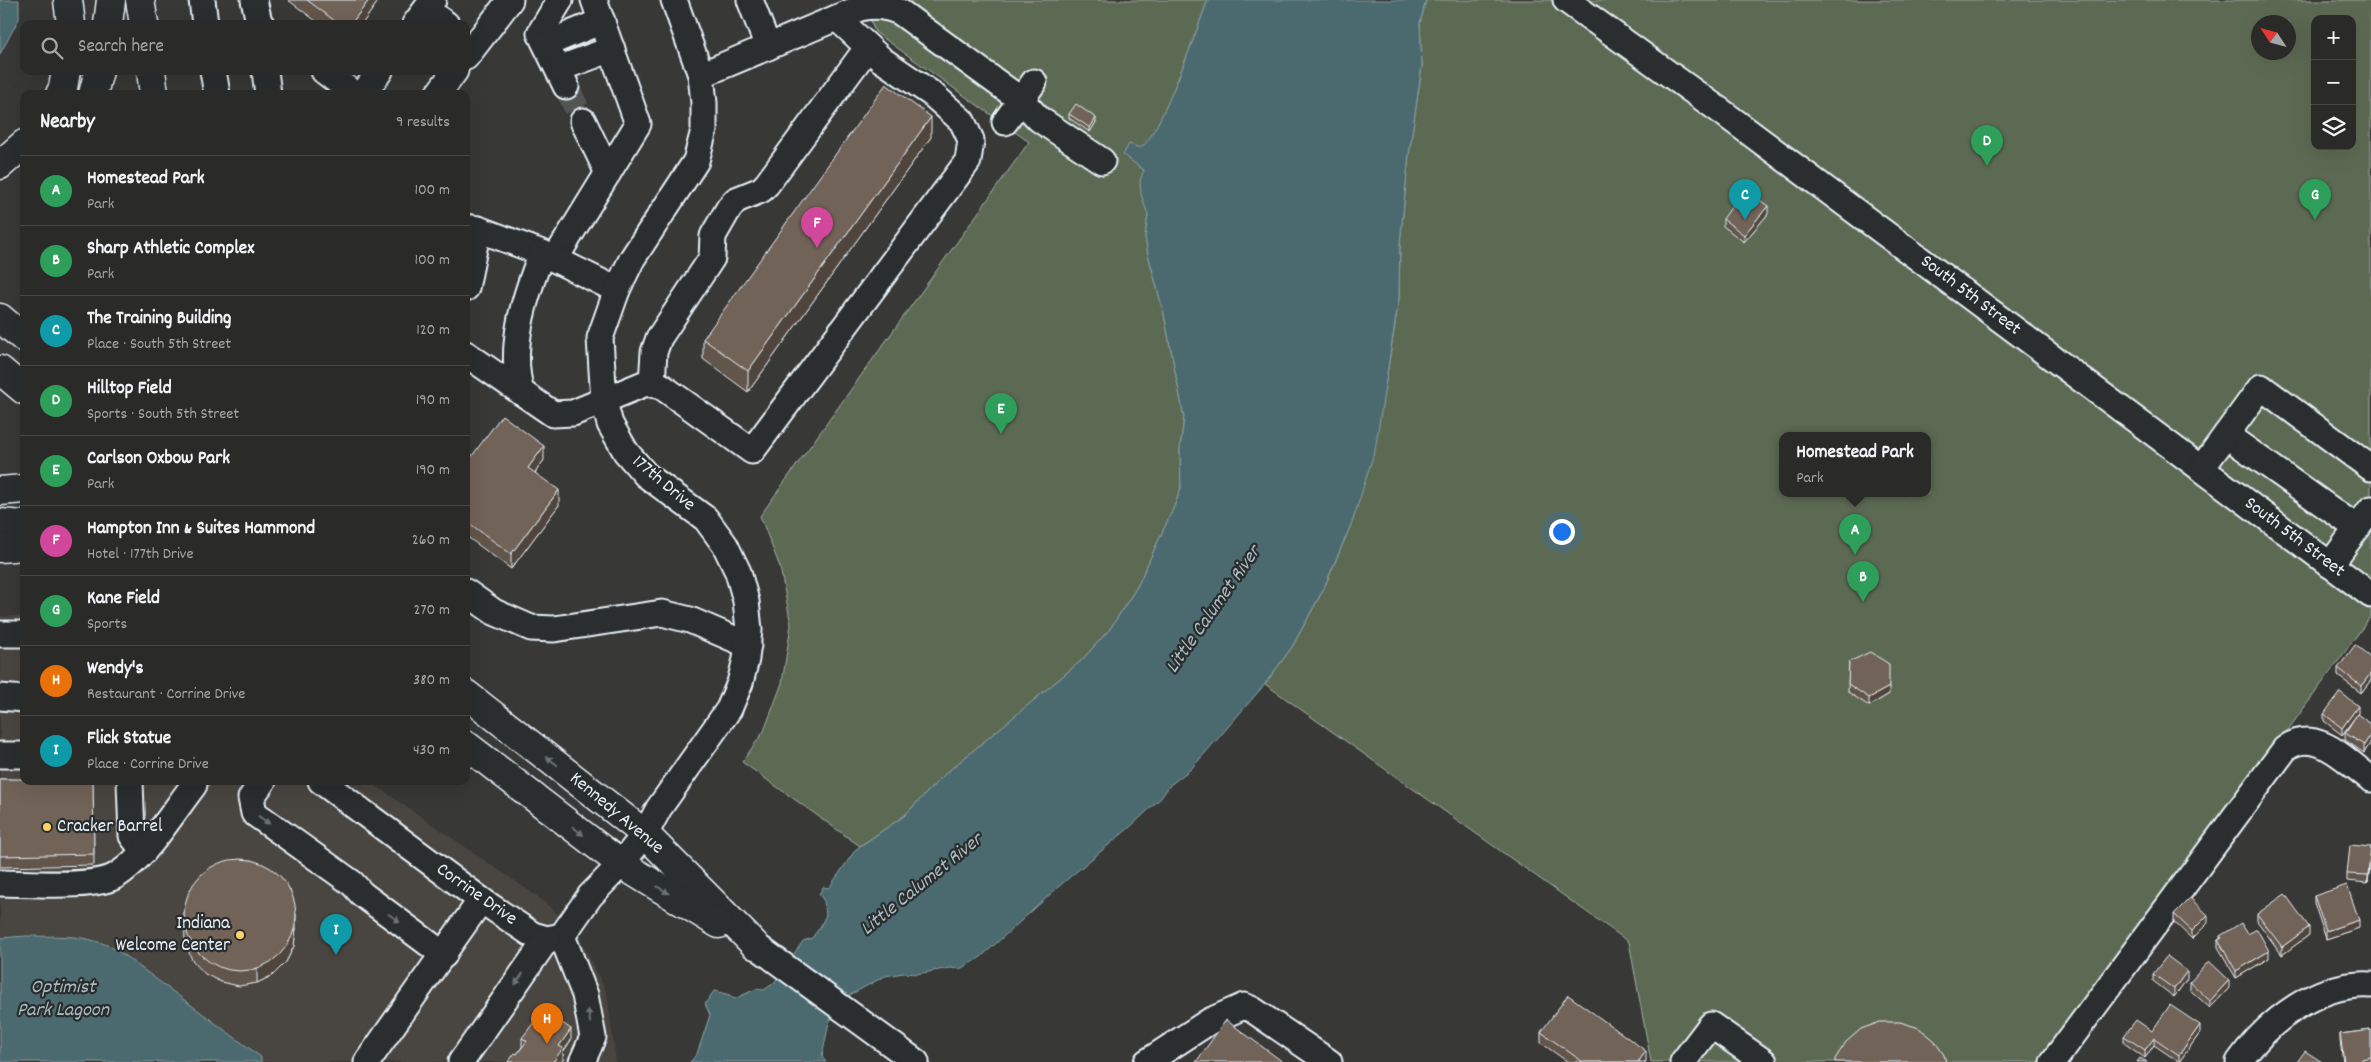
<!DOCTYPE html>
<meta charset="utf-8">
<style>
:root{--surface:#2a2a28;--page:#323230;--text:#f1f3f6;--muted:#a5a7a8;--line:#464645;--accent:#ffd166}
body{margin:0;font-family:Dekko,sans-serif;background:var(--page);color:var(--text)}
.controls{position:absolute;right:15px;top:15px;display:grid;overflow:hidden;border-radius:10px;box-shadow:0 5px 20px #0002}
.controls button{width:45px;height:45px;display:grid;place-items:center;padding:0;border:0;border-bottom:1px solid var(--line);background:var(--surface);color:var(--text);font:25px sans-serif}
.compass{position:absolute;left:2251px;top:15px;width:45px;height:45px;border-radius:50%;background:var(--surface);box-shadow:0 5px 20px #0002;rotate:306deg}
.you{position:absolute;left:1561px;top:531px;width:18px;height:18px;margin:-12px;border:4px solid #fff;border-radius:50%;background:#1a73e8;box-shadow:0 0 0 8px #1a73e833}
.badge{display:grid;place-items:center;width:32px;height:32px;border-radius:50%;background:var(--accent);color:#fff;font-size:16px;font-weight:700}
.pin{position:absolute;translate:-50% -41px;filter:drop-shadow(0 1px 2px #0008)}
.pin::after{content:'';position:absolute;top:26px;width:18px;height:15px;background:inherit;clip-path:polygon(0 0,100% 0,50% 100%)}
.popup{position:absolute;left:1779px;top:432px;width:152px;height:65px;box-sizing:border-box;display:grid;place-content:center;border-radius:10px;background:var(--surface);filter:drop-shadow(0 1px 4px #0005);font-size:16px;white-space:nowrap;color:var(--muted)}
.popup b{font-size:19px;color:var(--text)}
.popup::after{content:'';position:absolute;left:50%;top:100%;margin-left:-10px;border:10px solid transparent;border-top-color:var(--surface)}
.list{margin:0;padding:0;list-style:none}
h2{display:flex;justify-content:space-between;align-items:center;height:65px;margin:0;padding:0 20px;font-size:21px}
h2 small{font-size:16px;font-weight:400;color:var(--muted)}
.list li{display:grid;grid-template-columns:32px 1fr auto;gap:15px;align-items:center;box-sizing:border-box;height:70px;padding:0 20px;border-top:1px solid var(--line)}
.list b{display:block;font-size:19px;white-space:nowrap}
.list p{margin:0;font-size:16px;white-space:nowrap;color:var(--muted)}
.list em{font-size:16px;font-style:normal;color:var(--muted)}
.icon{flex:none;width:28px;height:28px;fill:none;stroke:currentColor;stroke-width:2;stroke-linecap:round;stroke-linejoin:round}
.map{position:relative;flex:none;width:2371px;height:1062px;overflow:hidden}
.search{position:absolute;background:var(--surface);box-shadow:0 5px 20px #0002;left:20px;top:20px;width:450px;height:55px;display:flex;align-items:center;gap:12px;box-sizing:border-box;padding:0 18px;border-radius:10px;color:var(--muted);font-size:19px}
.panel{position:absolute;background:var(--surface);box-shadow:0 5px 20px #0002;left:20px;top:90px;width:450px;height:695px;border-radius:10px}
.map>svg:first-child{display:block}
.built{fill:#494540}
.green{fill:#5d6a52;stroke:#a2aea5;fill-rule:evenodd}
.water{fill:#4c6a6f;stroke:#8aa0a6}
.lines{fill:none;stroke-linecap:round;stroke-linejoin:round}
.minor-tunnel{stroke:#525453;stroke-width:25;stroke-dasharray:25 12;stroke-linecap:butt}
.minor-casing{stroke:#e8f1f8;stroke-width:29}
.major-casing{stroke:#e8f1f8;stroke-width:31}
.highway-casing{stroke:#e8f1f8;stroke-width:31}
.minor{stroke:#2a2d2e;stroke-width:25}
.major{stroke:#2a2d2e;stroke-width:28}
.highway{stroke:#2a2d2e;stroke-width:28}
.wall{fill:#62554c;stroke:#e8f1f8}
.shaded-wall{fill:#50453e;stroke:#e8f1f8}
.building{fill:#726358;stroke:#e8f1f8}
.oneway{fill:#6c7275}
.poi-dot{fill:#ffd166;stroke:#2a2d2e;stroke-width:2}
.labels{text-anchor:middle;dominant-baseline:central;stroke-width:4.5;stroke-linejoin:round;paint-order:stroke}
.street-label{font-size:19px;fill:#e8f1f8;stroke:#2a2d2e}
.poi-label{font-size:19px;fill:#e8f1f8;stroke:#2a2d2e;text-anchor:start}
.water-label{font-size:20px;font-style:italic;fill:#aabbc1;stroke:#2a2d2e}
</style>
<div class="map">
<svg width="2371" height="1062" viewBox="0 0 2371 1062">
<rect width="100%" height="100%" fill="#383836"/>
<filter id="ink" filterUnits="userSpaceOnUse"><feTurbulence type="fractalNoise" baseFrequency=".02" numOctaves="2"/><feDisplacementMap in="SourceGraphic" scale="10" xChannelSelector="R" yChannelSelector="G"/><feConvolveMatrix kernelMatrix="1 2 1 2 8 2 1 2 1" color-interpolation-filters="sRGB"/></filter>
<g filter="url(#ink)">
<polygon class="built" points="0,616 24,616 24,781 369,781 537,896 576,930 607,993 616,1062 236,1062 0,949"/>
<g class="green">
<path d="M863 0H1208C1198 25 1159 139 1140 149L1134 146 1137 165 1144 170 1148 215 1145 237 1148 254 1164 314 1184 417 1180 450 1181 488 1174 507 1137 587 1110 629 1081 661 945 774 904 816 860 846 742 762 764 731 782 683 791 625 780 567 760 516 1029 142 875 32Z"/>
<path d="M1426 0H2371V616L2046 1062H1651L1629 942 1265 684 1292 647 1323 590 1353 520 1386 381 1399 298 1400 243 1409 154 1422 66 1420 23ZM2315 19H2352V146H2315ZM2258 22H2288V52H2258ZM1782 436H1928V494H1782Z"/>
</g>
<g class="water">
<polygon points="0,0 19,0 19,19 0,54"/>
<path d="M1208 0H1426L1420 23 1422 66 1409 154 1400 243 1399 298 1375 450 1353 520 1323 590 1292 647 1265 684 1221 735 1191 769 1170 785 1161 798 1129 828 1065 881 981 957 960 969 950 968 917 974 904 973 885 976 848 996 829 1022 822 1057 826 1062H690L697 1054 710 1015 705 1004 714 991 730 995 734 999 756 989 764 990 774 983 803 941 812 938 820 927 826 915 824 901 819 894 823 887 829 888 856 849 904 816 945 774 1081 661 1110 629 1137 587 1174 507 1181 488 1180 450 1184 417 1164 314 1148 254 1145 237 1148 215 1141 194 1140 181 1144 170 1123 155 1129 144 1140 148C1159 139 1198 26 1208 0Z"/>
<path d="M26 936C61 937 86 933 117 950L261 1057V1062H0V938Z"/>
</g>
<g class="lines">
<polyline class="minor-tunnel" points="566,86 583,121"/>
<g class="minor-casing">
<g id="minor">
<polyline points="202,0 205,24"/>
<polyline points="254,0 259,22 261,24"/>
<polyline points="560,0 540,33 566,86"/>
<polyline points="750,0 768,47"/>
<polyline points="1566,0 1722,112 2371,595"/>
<polyline points="426,10 446,24"/>
<polyline points="415,24 433,0"/>
<polyline points="546,44 602,21"/>
<polyline points="466,57 510,0"/>
<polyline points="558,69 612,49"/>
<polyline points="213,71 217,94"/>
<polyline points="265,71 268,94"/>
<polyline points="324,71 354,94"/>
<path d="M701 75 860 8C875 5 886 6 900 12L1021 100 1039 119 1102 161"/>
<polyline points="363,94 380,71"/>
<polyline points="438,94 455,71"/>
<polyline points="583,121 608,173"/>
<polyline points="1005,122 1034,82"/>
<polyline points="466,227 478,229 542,253"/>
<polyline points="555,259 638,124 594,0"/>
<polyline points="466,288 478,229"/>
<path d="M617 290 542 253C525 296 508 346 521 392L553 414 573 413 646 383 661 386 752 451 968 161 971 140 962 121 932 94 882 60 837 18"/>
<polyline points="466,354 521,392"/>
<polyline points="652,383 654,352 659,338 712,258 713,236 729,208 736,200 761,190 767,184 868,47"/>
<polyline points="2226,435 2357,528"/>
<polyline points="2201,469 2261,387 2371,468"/>
<polyline points="2330,565 2371,509"/>
<polyline points="466,592 494,612 531,628 554,629 662,613 690,620 748,645"/>
<polyline points="0,634 24,634"/>
<polyline points="0,697 24,699"/>
<polyline points="0,755 24,755"/>
<polyline points="130,781 132,836 144,851"/>
<polyline points="263,781 251,798 254,813 352,883 362,894 444,955"/>
<polyline points="321,781 481,900 533,935 547,939 562,936 590,896 621,864 645,834 659,808 729,709 740,683 746,659 749,630 746,601 738,572 725,545 706,519 646,475 626,452 610,424 604,402 600,338 617,290 632,259 696,161 704,130 704,103 701,75 674,0"/>
<path d="M0 883C27 883 97 889 117 875 145 858 173 812 194 785V781"/>
<polyline points="562,936 585,995 593,1037 582,1062"/>
<polyline points="755,945 916,1062"/>
<polyline points="367,1062 481,900"/>
<polyline points="461,1062 547,939"/>
<polyline points="1147,1062 1210,1021 1244,1006 1253,1010 1329,1062"/>
<polyline points="1683,1062 1711,1025 1764,1062"/>
<path d="M2053 1062 2285 749C2315 725 2346 761 2371 779"/>
<path d="M2239 1062C2268 1021 2318 982 2371 985"/>
</g>
</g>
<g class="major-casing">
<g id="major">
<polyline points="0,318 24,338"/>
<polyline points="0,370 24,390"/>
<polyline points="466,694 645,834 755,945"/>
<polyline points="466,745 621,864 719,924"/>
</g>
</g>
<g class="highway-casing">
<g id="highway">
<polyline points="68,0 71,24"/>
<polyline points="140,0 144,24"/>
<polyline points="108,24 111,0"/>
<polyline points="151,71 154,94"/>
<polyline points="60,94 63,88 66,71"/>
<polyline points="93,94 99,71"/>
<polyline points="0,165 24,144"/>
<polyline points="0,491 24,489"/>
<polyline points="0,523 24,525"/>
<polyline points="0,548 24,546"/>
</g>
</g>
<use href="#minor" class="minor"/>
<use href="#major" class="major"/>
<use href="#highway" class="highway"/>
</g>
<g class="wall">
<polygon points="288,0 379,0 362,24 320,24"/>
<polygon points="1069,114 1096,122 1090,132 1069,118"/>
<polygon points="931,137 748,392 703,359 703,339"/>
<polygon points="1768,214 1744,242 1723,226 1723,219"/>
<polygon points="544,460 535,473 559,505 511,569 466,536 466,464"/>
<polygon points="2371,657 2371,680 2361,693 2338,676 2338,668"/>
<polygon points="1849,662 1889,694 1869,706 1848,692"/>
<polygon points="2358,713 2357,715 2371,724 2371,742 2364,753 2345,740 2345,733 2354,719 2342,735 2324,721 2324,714"/>
<polygon points="0,779 93,781 94,865 0,867"/>
<polygon points="2371,854 2368,883 2347,881 2347,874"/>
<polygon points="2314,896 2359,928 2326,939 2314,903"/>
<polygon points="184,908 296,928 294,946 286,962 273,975 257,983 239,986 221,982 205,974 192,960 185,942"/>
<polygon points="2174,914 2208,923 2192,939 2174,922"/>
<polygon points="2257,914 2309,935 2282,955 2257,921"/>
<polygon points="2248,934 2269,958 2236,978 2218,947 2218,940 2220,939 2220,936"/>
<polygon points="2153,974 2187,979 2174,997 2153,981"/>
<polygon points="2190,982 2229,988 2210,1008 2190,990"/>
<polygon points="2371,1030 2371,1062 2343,1062 2340,1041 2340,1034"/>
<polygon points="2152,1031 2200,1033 2179,1062 2154,1045 2145,1058 2124,1043 2124,1036"/>
<polygon points="1541,1032 1646,1062 1568,1062 1541,1043"/>
<polygon points="522,1038 571,1040 563,1052 563,1060 561,1062 508,1062 517,1054 522,1047"/>
</g>
<g class="shaded-wall">
<polygon points="369,0 379,0 362,24 351,24"/>
<polygon points="931,117 931,137 748,392 748,371"/>
<polygon points="1096,118 1096,122 1090,132 1090,128"/>
<polygon points="1768,206 1768,214 1744,242 1744,235"/>
<polygon points="544,446 544,460 528,482 528,468"/>
<polygon points="559,490 559,505 511,569 511,554"/>
<polygon points="2371,673 2371,680 2361,693 2361,686"/>
<polygon points="1889,687 1889,694 1869,706 1869,698"/>
<polygon points="2358,706 2358,713 2342,735 2342,728"/>
<polygon points="2371,734 2371,742 2364,753 2364,745"/>
<polygon points="2371,847 2371,854 2368,883 2368,875"/>
<polygon points="296,914 296,928 294,946 286,962 273,975 257,983 257,969"/>
<polygon points="2208,915 2208,923 2192,939 2192,931"/>
<polygon points="2359,920 2359,928 2326,939 2326,931"/>
<polygon points="2309,927 2309,935 2282,955 2282,947"/>
<polygon points="2269,951 2269,958 2236,978 2236,971"/>
<polygon points="2187,971 2187,979 2174,997 2174,989"/>
<polygon points="2229,980 2229,988 2210,1008 2210,1001"/>
<polygon points="2200,1025 2200,1033 2179,1062 2179,1055"/>
<polygon points="571,1029 571,1040 563,1052 563,1060 561,1062 553,1062 559,1046"/>
<polygon points="2154,1038 2154,1045 2145,1058 2145,1050"/>
<polygon points="1646,1051 1646,1062 1638,1062"/>
</g>
<g class="building">
<polygon points="307,0 369,0 351,24 339,24"/>
<polygon points="886,84 931,117 748,371 703,339"/>
<polygon points="1076,104 1096,118 1090,128 1069,114"/>
<polygon points="1744,189 1768,206 1744,235 1723,219"/>
<polygon points="502,415 544,446 528,468 559,490 511,554 466,521 466,464"/>
<polygon points="2355,645 2371,657 2371,673 2361,686 2338,668"/>
<polygon points="1870,652 1889,664 1889,687 1869,698 1848,684 1849,662"/>
<polygon points="2340,692 2358,706 2342,728 2324,714"/>
<polygon points="2357,714 2371,724 2371,734 2364,745 2345,733"/>
<polygon points="0,779 24,779 24,781 93,781 94,854 0,856"/>
<polygon points="2350,845 2371,847 2368,875 2347,874"/>
<circle cx="240" cy="915" r="56"/>
<polygon points="2347,885 2359,920 2326,931 2314,896"/>
<polygon points="2285,894 2309,927 2282,947 2257,914"/>
<polygon points="2190,898 2208,915 2192,931 2174,914"/>
<polygon points="2241,923 2248,934 2257,929 2269,951 2236,971 2218,940 2222,938 2220,936"/>
<polygon points="2167,956 2187,971 2174,989 2153,974"/>
<polygon points="2209,961 2229,980 2210,1001 2190,982"/>
<polygon points="1568,995 1646,1051 1638,1062 1583,1062 1541,1032"/>
<polygon points="2170,1005 2200,1025 2179,1055 2154,1038 2145,1050 2124,1036 2136,1020 2152,1031"/>
<polygon points="543,1010 571,1029 559,1046 563,1048 553,1062 508,1062 515,1053 517,1054 527,1041 522,1038"/>
<polygon points="1226,1020 1283,1062 1196,1062"/>
<polygon points="1880,1022 1900,1022 1919,1028 1934,1040 1944,1055 1946,1062 1835,1062 1835,1059 1846,1042 1861,1029"/>
<polygon points="2371,1030 2371,1057 2362,1059 2362,1062 2344,1062 2340,1034"/>
<polygon points="2305,1051 2322,1062 2297,1062"/>
<polygon points="2140,1058 2147,1062 2137,1062"/>
</g>
<defs><path id="oneway-solid" d="M-6-.8H1V-3.2L6.5 0L1 3.2V.8H-6Z" transform="scale(1.25)"/></defs>
<g class="oneway">
<use href="#oneway-solid" transform="translate(552 761) rotate(-142)"/>
<use href="#oneway-solid" transform="translate(264 820) rotate(36)"/>
<use href="#oneway-solid" transform="translate(578 831) rotate(38)"/>
<use href="#oneway-solid" transform="translate(663 890) rotate(31)"/>
<use href="#oneway-solid" transform="translate(394 918) rotate(37)"/>
<use href="#oneway-solid" transform="translate(519 979) rotate(125)"/>
<use href="#oneway-solid" transform="translate(589 1016) rotate(-100)"/>
</g>
</g>
<g class="poi-dot">
<circle cx="47" cy="827" r="5"/>
<circle cx="240" cy="935" r="5"/>
</g>
<g class="labels">
<g class="street-label">
<text transform="translate(1970 296) rotate(37)">South 5th Street</text>
<text transform="translate(663 484) rotate(40)">177th Drive</text>
<text transform="translate(2294 538) rotate(37)">South 5th Street</text>
<text transform="translate(616 814) rotate(40)">Kennedy Avenue</text>
<text transform="translate(476 895) rotate(35)">Corrine Drive</text>
</g>
<g class="poi-label">
<text x="57" y="827">Cracker Barrel</text>
<text x="230" y="924" text-anchor="end">Indiana<tspan x="230" dy="22">Welcome Center</tspan></text>
</g>
<g class="water-label">
<text transform="translate(1214 610) rotate(-55)">Little Calumet River</text>
<text transform="translate(922 885) rotate(-39)">Little Calumet River</text>
<text x="63" y="988">Optimist<tspan x="63" dy="23">Park Lagoon</tspan></text>
</g>
</g>
</svg>
<div class="controls">
<button>+</button>
<button>−</button>
<button><svg class="icon" aria-label="layers" viewBox="0 0 24 24"><path d="M12 4l9 5-9 5-9-5zM3 14l9 5 9-5"/></svg></button>
</div>
<svg class="compass" viewBox="-18 -18 36 36"><path d="M0-13l5 13h-10z" fill="#e53935"/><path d="M0 13l5-13h-10z" fill="#a5a7a8"/></svg>
<div class="you"></div>
<div class="pin badge" style="left:1855px;top:555px;background:#2e9e5b">A</div>
<div class="popup"><b>Homestead Park</b>Park</div>
<div class="pin badge" style="left:1863px;top:602px;background:#2e9e5b">B</div>
<div class="pin badge" style="left:1745px;top:220px;background:#0f9aa8">C</div>
<div class="pin badge" style="left:1987px;top:166px;background:#2e9e5b">D</div>
<div class="pin badge" style="left:1001px;top:434px;background:#2e9e5b">E</div>
<div class="pin badge" style="left:817px;top:248px;background:#d1479c">F</div>
<div class="pin badge" style="left:2315px;top:220px;background:#2e9e5b">G</div>
<div class="pin badge" style="left:547px;top:1044px;background:#e8710a">H</div>
<div class="pin badge" style="left:336px;top:955px;background:#0f9aa8">I</div>
<div class="search"><svg class="icon" aria-label="search" viewBox="0 0 24 24"><circle cx="10" cy="10" r="6"/><path d="M15 15l6 6"/></svg>Search here</div>
<section class="panel">
<h2>Nearby<small>9 results</small></h2>
<ul class="list">
<li><span class="badge" style="background:#2e9e5b">A</span><div><b>Homestead Park</b><p>Park</p></div><em>100 m</em></li>
<li><span class="badge" style="background:#2e9e5b">B</span><div><b>Sharp Athletic Complex</b><p>Park</p></div><em>100 m</em></li>
<li><span class="badge" style="background:#0f9aa8">C</span><div><b>The Training Building</b><p>Place · South 5th Street</p></div><em>120 m</em></li>
<li><span class="badge" style="background:#2e9e5b">D</span><div><b>Hilltop Field</b><p>Sports · South 5th Street</p></div><em>190 m</em></li>
<li><span class="badge" style="background:#2e9e5b">E</span><div><b>Carlson Oxbow Park</b><p>Park</p></div><em>190 m</em></li>
<li><span class="badge" style="background:#d1479c">F</span><div><b>Hampton Inn &amp; Suites Hammond</b><p>Hotel · 177th Drive</p></div><em>260 m</em></li>
<li><span class="badge" style="background:#2e9e5b">G</span><div><b>Kane Field</b><p>Sports</p></div><em>270 m</em></li>
<li><span class="badge" style="background:#e8710a">H</span><div><b>Wendy's</b><p>Restaurant · Corrine Drive</p></div><em>380 m</em></li>
<li><span class="badge" style="background:#0f9aa8">I</span><div><b>Flick Statue</b><p>Place · Corrine Drive</p></div><em>430 m</em></li>
</ul>
</section>
</div>
